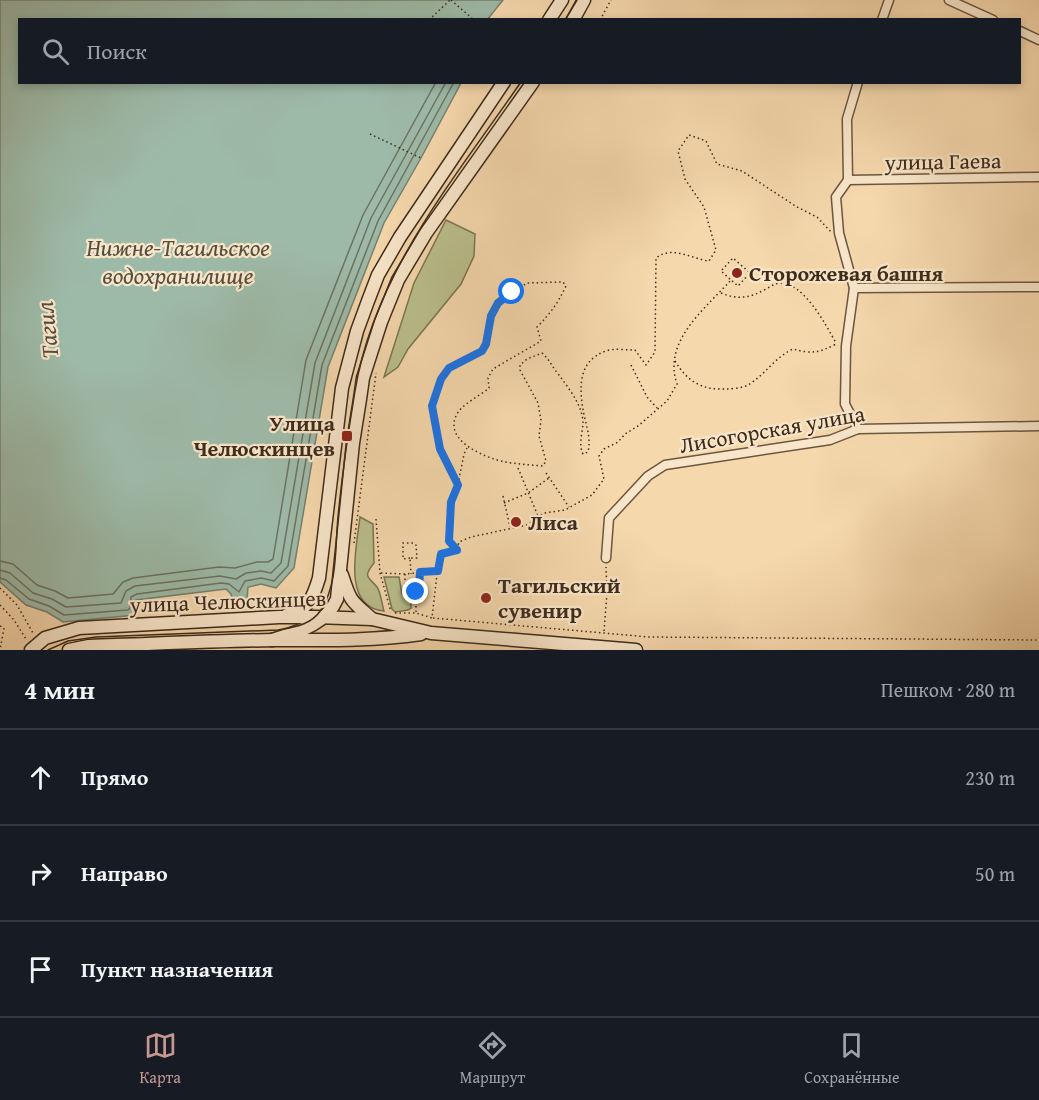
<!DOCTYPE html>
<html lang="ru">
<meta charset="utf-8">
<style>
:root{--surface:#171b24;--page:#20242c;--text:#f1f3f6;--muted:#9ea1a6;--line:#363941;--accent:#c59692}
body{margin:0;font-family:"Gentium Book Plus",serif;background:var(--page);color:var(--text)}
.stop{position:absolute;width:18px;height:18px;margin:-14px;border:4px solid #1a73e8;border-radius:50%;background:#fff}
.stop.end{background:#1a73e8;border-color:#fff;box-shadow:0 2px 6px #0008}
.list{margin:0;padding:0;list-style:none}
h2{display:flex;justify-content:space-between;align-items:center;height:78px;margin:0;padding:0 24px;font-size:26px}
h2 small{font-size:20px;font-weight:400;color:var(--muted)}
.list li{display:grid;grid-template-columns:39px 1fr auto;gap:18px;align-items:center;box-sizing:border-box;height:96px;padding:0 24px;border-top:2px solid var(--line)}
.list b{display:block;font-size:22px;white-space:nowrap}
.list em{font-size:20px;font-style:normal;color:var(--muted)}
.icon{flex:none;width:33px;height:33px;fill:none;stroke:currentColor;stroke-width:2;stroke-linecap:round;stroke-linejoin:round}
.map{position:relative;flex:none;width:1039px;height:650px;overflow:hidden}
.search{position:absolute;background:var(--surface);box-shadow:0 3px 9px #0003;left:18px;right:18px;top:18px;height:66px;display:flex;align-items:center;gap:15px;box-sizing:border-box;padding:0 21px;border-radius:0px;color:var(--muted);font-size:22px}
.sheet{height:366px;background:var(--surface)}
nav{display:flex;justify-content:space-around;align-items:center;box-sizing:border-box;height:84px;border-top:2px solid var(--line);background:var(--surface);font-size:16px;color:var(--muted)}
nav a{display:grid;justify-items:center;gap:3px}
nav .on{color:var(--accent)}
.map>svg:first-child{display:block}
.green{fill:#babf8c;stroke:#7c7554;stroke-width:1.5}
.water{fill:#9dbaa8;stroke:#778170;stroke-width:1.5}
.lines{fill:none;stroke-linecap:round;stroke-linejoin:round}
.shore{stroke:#6d7262;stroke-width:1.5}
.minor-casing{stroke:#6b5640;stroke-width:11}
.secondary-casing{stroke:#3d2b1c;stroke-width:15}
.path{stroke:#3d2b1c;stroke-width:1.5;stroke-dasharray:1.5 3;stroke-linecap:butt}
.minor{stroke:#f9e6ca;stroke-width:8}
.secondary{stroke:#f9e6ca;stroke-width:12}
.tram{stroke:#3d2b1c;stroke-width:1.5}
.route{stroke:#1a73e8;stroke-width:8}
.poi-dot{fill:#8f2418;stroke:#f9e6ca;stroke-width:2}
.labels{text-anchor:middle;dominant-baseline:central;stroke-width:4.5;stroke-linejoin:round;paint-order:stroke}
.street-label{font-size:22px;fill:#3d2b1c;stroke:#f9e6ca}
.poi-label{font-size:22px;font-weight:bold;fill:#3d2b1c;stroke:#f9e6ca;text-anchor:start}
.water-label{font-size:24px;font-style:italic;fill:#554f3f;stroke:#f9e6ca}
</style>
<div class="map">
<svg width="1039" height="650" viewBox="0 0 1039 650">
<rect width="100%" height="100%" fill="#f6d8ad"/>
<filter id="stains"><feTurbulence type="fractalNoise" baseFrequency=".00333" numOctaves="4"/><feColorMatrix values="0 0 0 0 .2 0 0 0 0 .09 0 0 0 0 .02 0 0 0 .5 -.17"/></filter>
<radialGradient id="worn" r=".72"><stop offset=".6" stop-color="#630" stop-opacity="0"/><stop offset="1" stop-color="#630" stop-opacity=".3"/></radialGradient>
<g class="green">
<polygon points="446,220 475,234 474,256 461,284 408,349 398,367 384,377 414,283"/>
<path d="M360 517 373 524 374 563C362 578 369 577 377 587 381 593 382 605 384 611 341 607 357 545 360 517Z"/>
<polygon points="384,577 399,577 402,594 411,595 411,608 408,610 395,612 392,609"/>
</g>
<polygon class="water" points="0,0 503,0 487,20 20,20 20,82 461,83 421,158 384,223 328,367 294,568 276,588 261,584 248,587 247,600 233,601 231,594 226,589 136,600 136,615 63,622 47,612 26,605 0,582"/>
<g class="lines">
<g class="shore">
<polyline points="0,561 13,564 37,585 55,591 68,598 113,594 123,582 133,578 219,567 235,568 257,562 268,562 273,559 306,360 363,215 436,82"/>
<polyline points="0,570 10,573 33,593 52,599 66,607 121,603 126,591 135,586 220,576 236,579 246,573 261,571 271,573 281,563 315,363 371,218 446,82"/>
<polyline points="0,578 6,580 29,599 49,606 64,615 128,610 130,608 131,597 137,594 221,583 229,584 239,592 245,581 261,578 274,581 288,566 322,365 378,221 454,82"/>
</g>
<g class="minor-casing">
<g id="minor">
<polyline points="949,0 993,20"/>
<polyline points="882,20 889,0"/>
<polyline points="1020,31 1039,40"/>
<polyline points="848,180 1039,177"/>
<polyline points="854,288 1039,287"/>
<polyline points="858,429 845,404 846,346 854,288 839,233 836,197 848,180 847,119 858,82"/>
<polyline points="606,558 609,518 648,476 665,465 830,440 858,429 1039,426"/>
</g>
</g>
<g class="secondary-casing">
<g id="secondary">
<polyline points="549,20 562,0"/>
<polyline points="573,20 584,0"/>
<path d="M342 575C351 603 351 600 372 619"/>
<path d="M287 615C309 609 313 598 319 578L342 388 357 331 368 301 378 275 400 237 504 82"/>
<path d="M272 640C297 632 326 625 337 599L353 443 360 399 363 378 381 322 398 280 426 233 533 82"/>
<polyline points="31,650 45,638 79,628 279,617 315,617 372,619 431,633 636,650"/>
<path d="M69 650 89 646C151 644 212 641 274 640 323 640 372 641 421 634"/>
</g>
</g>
<g class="path">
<polyline points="451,0 474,20"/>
<polyline points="429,20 450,0"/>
<polyline points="600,20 611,0"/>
<polyline points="370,134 421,158"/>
<path d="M721 293C738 300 750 298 766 289 770 287 774 284 779 283 803 281 826 325 836 343"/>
<path d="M675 361C687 381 701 390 725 389 732 389 742 388 748 385 765 375 775 357 793 349 811 354 819 353 836 344"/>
<polyline points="631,365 647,397 657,408"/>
<polyline points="518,468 538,516"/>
<polyline points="546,473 569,507"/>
<polyline points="458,484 464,454 467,448"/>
<polyline points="503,496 510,527"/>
<polyline points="504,503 528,493 549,478"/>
<polyline points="376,519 380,573 391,612"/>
<polyline points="354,543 376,373"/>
<path d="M457 549 459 542 471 537 527 525 544 513 565 510 592 495 604 479 599 456 604 449 618 442 625 434 638 426 667 401 677 384C662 341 706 308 731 280L738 286 750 273 733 258 721 271 731 280"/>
<path d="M457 550 449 541 451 502 458 485 440 449 434 416 432 406 441 379 449 368 482 351 486 344 491 316 499 303 527 283 563 282 566 286C558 303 550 314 537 327L541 341 493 369 488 378 489 388C480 396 462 404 457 414 442 441 486 458 505 462 518 464 530 465 543 466L546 461 539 436 541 420 538 403 520 370V365L527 359 542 353C550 360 552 367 559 375 569 389 581 403 583 421 583 432 578 445 583 454L588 452C591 439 587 428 584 415 579 389 577 361 606 351 614 348 626 350 635 350L646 365 655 352 656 258C672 245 692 259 709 261L716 250 704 207 685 179 678 151 689 135 706 141 717 164 742 171 797 207 817 217 831 232"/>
<polyline points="410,558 403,559 403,543 413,543 416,545 417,558 410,558 411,574"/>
<polyline points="381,573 405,574 438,571"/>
<polyline points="405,574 405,588 415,591"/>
<polyline points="0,588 17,605 33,633"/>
<polyline points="0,605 14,620 26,639"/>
<polyline points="416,612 416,592 419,588 420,573"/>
<polyline points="395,613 416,613 432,618 439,556 443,553 456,551"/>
<polyline points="433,618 649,637 1039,640"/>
<polyline points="0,626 4,628 0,650"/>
<polyline points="604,631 607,593 606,567"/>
</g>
<use href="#minor" class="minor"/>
<use href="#secondary" class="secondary"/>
<g class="tram">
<polyline points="565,20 577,0"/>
<path d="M48 650 68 641 96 637 278 630C295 627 311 625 321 610 338 584 335 546 338 517 342 475 348 433 355 391 374 273 455 178 521 82"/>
</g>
</g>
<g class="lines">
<polyline class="route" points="416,592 419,588 420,572 438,571 441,554 457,550 449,541 451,502 458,485 440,449 432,406 441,379 449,368 482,351 486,344 491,316 498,303 512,292"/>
</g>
<g class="poi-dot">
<circle cx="737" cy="273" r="6"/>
<rect x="341" y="430" width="12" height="12" rx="3"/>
<circle cx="516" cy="522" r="6"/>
<circle cx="486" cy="598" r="6"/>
</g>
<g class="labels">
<g class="street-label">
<text transform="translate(943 161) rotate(-1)">улица Гаева</text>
<text transform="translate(772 429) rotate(-10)">Лисогорская улица</text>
<text transform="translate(228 601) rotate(-2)">улица Челюскинцев</text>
</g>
<g class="poi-label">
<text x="749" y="273">Сторожевая башня</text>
<text x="335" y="423" text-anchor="end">Улица<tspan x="335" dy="25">Челюскинцев</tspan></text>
<text x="528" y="522">Лиса</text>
<text x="498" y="585">Тагильский<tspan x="498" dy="25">сувенир</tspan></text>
</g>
<g class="water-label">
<text x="178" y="247">Нижне-Тагильское<tspan x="178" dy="28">водохранилище</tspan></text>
<text transform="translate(47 330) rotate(-96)">Тагил</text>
</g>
</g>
<rect width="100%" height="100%" filter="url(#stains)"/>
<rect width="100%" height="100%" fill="url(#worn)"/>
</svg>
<div class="stop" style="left:512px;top:292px"></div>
<div class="stop end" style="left:416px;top:592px"></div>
<div class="search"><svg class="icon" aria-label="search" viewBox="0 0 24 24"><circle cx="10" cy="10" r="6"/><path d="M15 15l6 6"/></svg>Поиск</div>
</div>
<section class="sheet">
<h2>4 мин<small>Пешком · 280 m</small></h2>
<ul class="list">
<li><svg class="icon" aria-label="ahead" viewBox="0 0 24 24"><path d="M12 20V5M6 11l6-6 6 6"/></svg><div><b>Прямо</b></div><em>230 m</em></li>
<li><svg class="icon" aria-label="right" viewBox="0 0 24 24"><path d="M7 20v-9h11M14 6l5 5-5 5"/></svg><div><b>Направо</b></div><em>50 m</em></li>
<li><svg class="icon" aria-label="arrive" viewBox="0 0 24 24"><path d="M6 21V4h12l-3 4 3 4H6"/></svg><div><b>Пункт назначения</b></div></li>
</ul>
</section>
<nav>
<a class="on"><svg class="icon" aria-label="map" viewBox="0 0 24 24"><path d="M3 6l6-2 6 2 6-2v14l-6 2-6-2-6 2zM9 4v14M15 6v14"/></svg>Карта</a>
<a><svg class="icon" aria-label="directions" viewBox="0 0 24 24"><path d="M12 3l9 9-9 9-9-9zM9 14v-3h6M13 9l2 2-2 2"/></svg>Маршрут</a>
<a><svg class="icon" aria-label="saved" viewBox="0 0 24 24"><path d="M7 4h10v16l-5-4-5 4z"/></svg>Сохранённые</a>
</nav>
